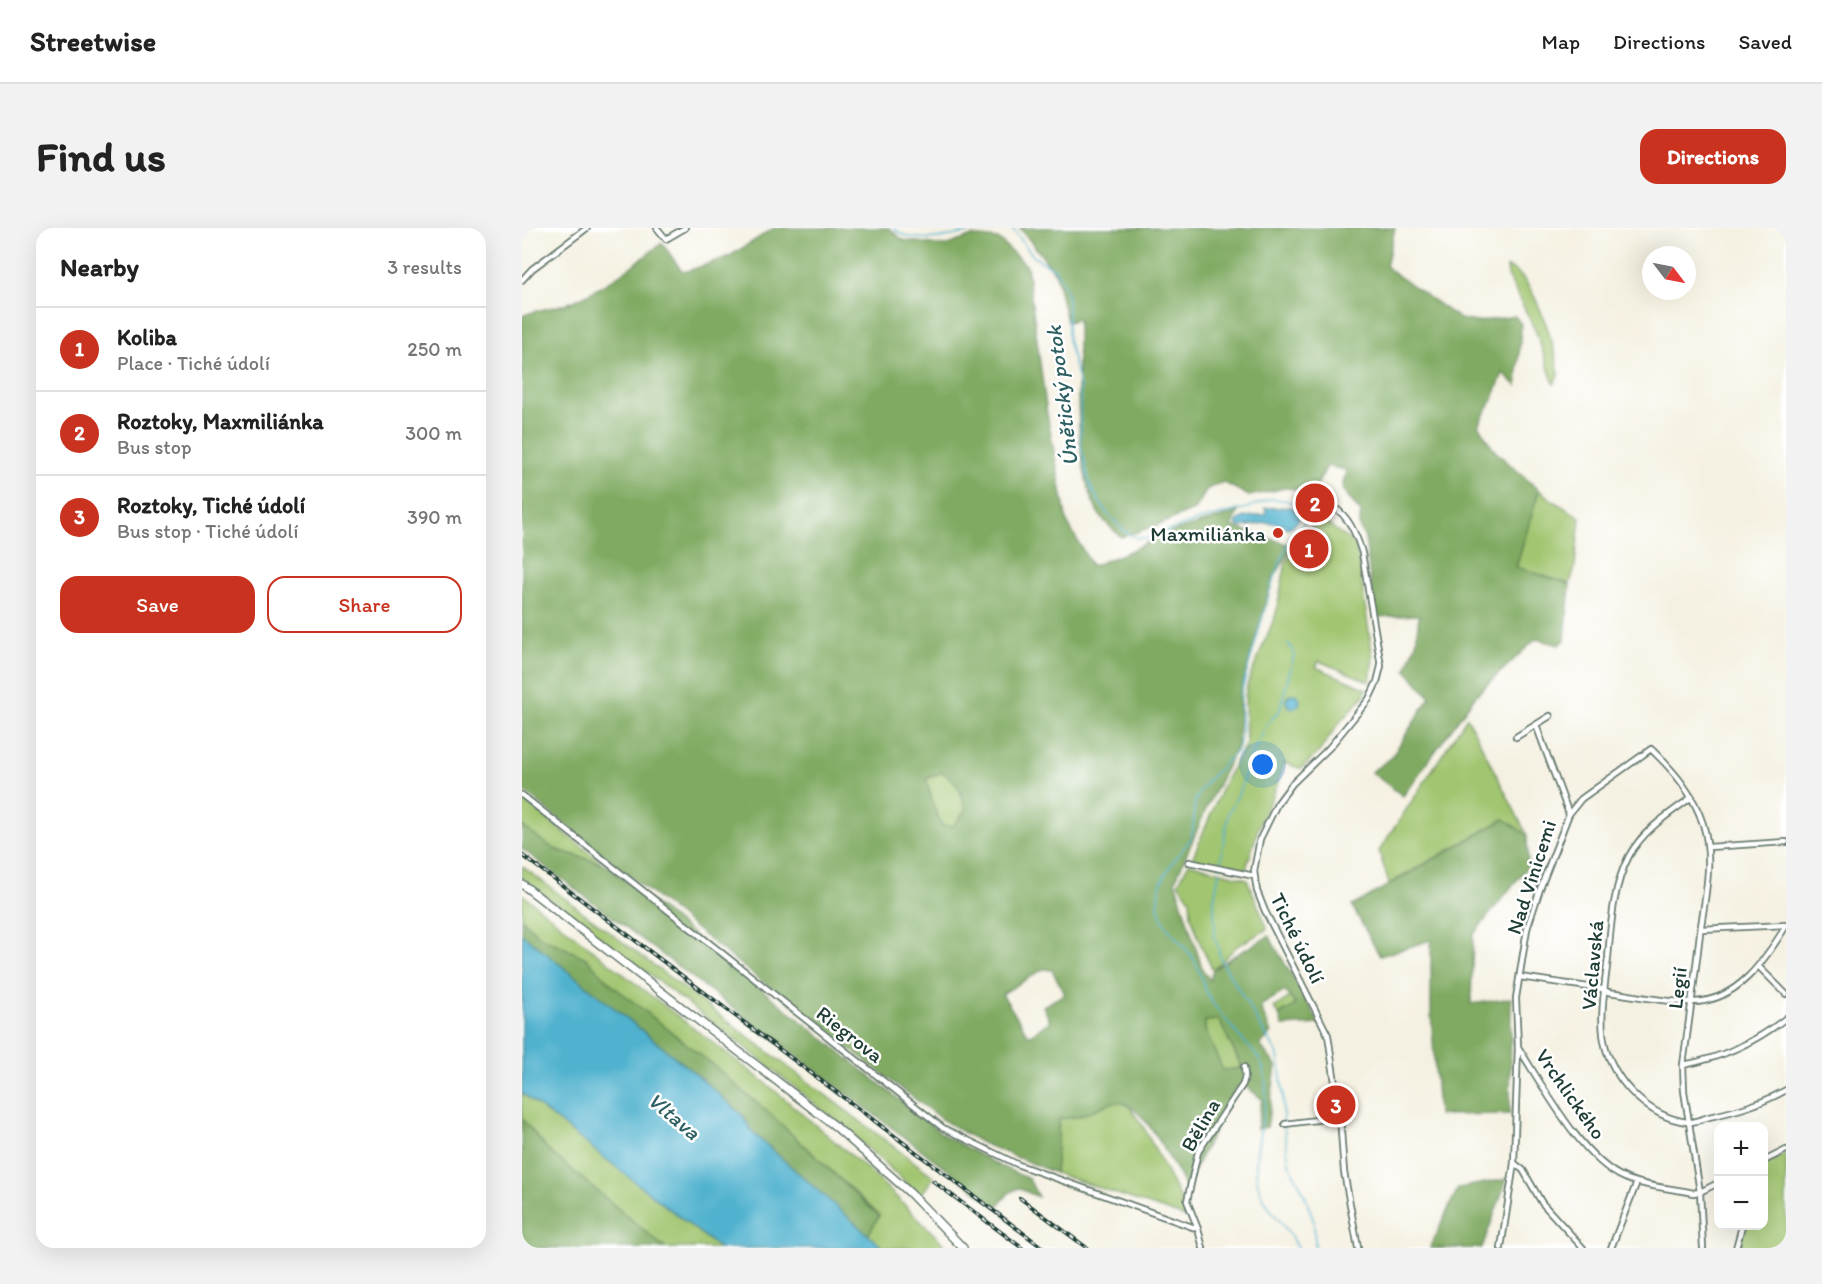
<!DOCTYPE html>
<meta charset="utf-8">
<style>
:root{--surface:#fff;--page:#f2f2f2;--text:#222;--muted:#767676;--line:#e0e0e0;--accent:#c8321e}
body{margin:0;font-family:Itim,sans-serif;background:var(--page);color:var(--text)}
.controls{position:absolute;right:18px;bottom:18px;display:grid;overflow:hidden;border-radius:12px;box-shadow:0 6px 24px #0002}
.controls button{width:54px;height:54px;display:grid;place-items:center;padding:0;border:0;border-bottom:2px solid var(--line);background:var(--surface);color:var(--text);font:30px sans-serif}
.compass{position:absolute;left:1120px;top:18px;width:54px;height:54px;border-radius:50%;background:var(--surface);box-shadow:0 6px 24px #0002;rotate:122deg}
.you{position:absolute;left:741px;top:537px;width:21px;height:21px;margin:-15px;border:4px solid #fff;border-radius:50%;background:#1a73e8;box-shadow:0 0 0 9px #1a73e833}
.badge{display:grid;place-items:center;width:39px;height:39px;border-radius:50%;background:var(--accent);color:#fff;font-size:20px;font-weight:700}
.pin{position:absolute;translate:-50% -50%;border:3px solid #fff;box-shadow:0 2px 6px #0006}
.list{margin:0;padding:0;list-style:none}
h2{display:flex;justify-content:space-between;align-items:center;height:78px;margin:0;padding:0 24px;font-size:26px}
h2 small{font-size:20px;font-weight:400;color:var(--muted)}
.list li{display:grid;grid-template-columns:39px 1fr auto;gap:18px;align-items:center;box-sizing:border-box;height:84px;padding:0 24px;border-top:2px solid var(--line)}
.list b{display:block;font-size:22px;white-space:nowrap}
.list p{margin:0;font-size:20px;white-space:nowrap;color:var(--muted)}
.list em{font-size:20px;font-style:normal;color:var(--muted)}
.actions{display:flex;gap:12px;padding:18px 24px}
.actions a{flex:1;padding:14px 0;border:2px solid var(--accent);border-radius:18px;text-align:center;font-size:21px;color:var(--accent)}
.actions .main{background:var(--accent);color:#fff}
.map{position:relative;flex:none;width:1264px;height:1020px;overflow:hidden;border-radius:18px}
header{display:flex;align-items:center;gap:36px;box-sizing:border-box;height:84px;padding:0 30px;background:var(--surface);border-bottom:2px solid var(--line)}
header strong{font-size:28px}
nav{display:flex;gap:33px;margin-inline-start:auto;font-size:21px}
.intro{display:flex;align-items:center;justify-content:space-between;box-sizing:border-box;height:144px;padding:0 36px}
h1{margin:0;font-size:42px}
.button{padding:15px 27px;border-radius:18px;background:var(--accent);color:#fff;font-size:21px;font-weight:700}
main{display:flex;gap:36px;padding:0 36px}
aside{flex:1;background:var(--surface);border-radius:18px;box-shadow:0 6px 24px #0002}
.map>svg:first-child{display:block}
.green{fill:#a1c56f;stroke:#608152;stroke-width:1.5}
.forest{fill:#80aa62;stroke:#50744b;stroke-width:1.5;fill-rule:evenodd}
.water{fill:#51b2cf;stroke:#387882;stroke-width:1.5}
.lines{fill:none;stroke-linecap:round;stroke-linejoin:round}
.stream{stroke:#51b2cf;stroke-width:1.5}
.street-casing{stroke:#6a7c71;stroke-width:8}
.secondary-casing{stroke:#6a7c71;stroke-width:10}
.street{stroke:#fff;stroke-width:4.5}
.secondary{stroke:#fff;stroke-width:7}
.rail-casing{stroke:#1f3d34;stroke-width:4}
.rail{stroke:#fff;stroke-width:1.5;stroke-dasharray:4.5;stroke-linecap:butt}
.poi-dot{fill:#c8321e;stroke:#fff;stroke-width:2}
.labels{text-anchor:middle;dominant-baseline:central;stroke-width:5;stroke-linejoin:round;paint-order:stroke}
.poi-label{font-size:21px;fill:#1f3d34;stroke:#fff;text-anchor:end}
.street-label{font-size:21px;fill:#1f3d34;stroke:#fff}
.water-label{font-size:22px;font-style:italic;fill:#2e6062;stroke:#fff}
</style>
<header>
<strong>Streetwise</strong>
<nav><a>Map</a><a>Directions</a><a>Saved</a></nav>
</header>
<div class="intro"><h1>Find us</h1><a class="button">Directions</a></div>
<main>
<aside>
<h2>Nearby<small>3 results</small></h2>
<ul class="list">
<li><span class="badge">1</span><div><b>Koliba</b><p>Place · Tiché údolí</p></div><em>250 m</em></li>
<li><span class="badge">2</span><div><b>Roztoky, Maxmiliánka</b><p>Bus stop</p></div><em>300 m</em></li>
<li><span class="badge">3</span><div><b>Roztoky, Tiché údolí</b><p>Bus stop · Tiché údolí</p></div><em>390 m</em></li>
</ul>
<div class="actions"><a class="main">Save</a><a>Share</a></div>
</aside>
<div class="map">
<svg width="1264" height="1020" viewBox="0 0 1264 1020">
<rect width="100%" height="100%" fill="#fff"/>
<filter id="ink" filterUnits="userSpaceOnUse"><feTurbulence type="fractalNoise" baseFrequency=".0167" numOctaves="2"/><feDisplacementMap in="SourceGraphic" scale="12" xChannelSelector="R" yChannelSelector="G"/><feConvolveMatrix kernelMatrix="1 2 1 2 8 2 1 2 1" color-interpolation-filters="sRGB"/></filter>
<filter id="wash" filterUnits="userSpaceOnUse"><feTurbulence type="fractalNoise" baseFrequency=".008" numOctaves="4" result="noise"/><feDisplacementMap in="SourceGraphic" scale="24" xChannelSelector="R" yChannelSelector="G"/><feGaussianBlur stdDeviation="1.35" result="paint"/><feColorMatrix in="noise" values="0 0 0 0 0 0 0 0 0 0 0 0 0 0 0 0 0 1.4 0 .05"/><feComposite in="paint" operator="in"/></filter>
<g filter="url(#wash)">
<rect width="100%" height="100%" fill="#f5f1e2"/>
<g class="green">
<path d="M985 39C989 41 994 43 997 46 1014 61 1037 126 1036 147 1036 148 1033 155 1032 156L1014 104 986 48Z"/>
<polygon points="1017,262 1033,274 1058,289 1053,338 1048,356 994,340"/>
<polygon points="796,289 834,317 851,430 848,454 797,433 794,439 845,461 841,469 817,495 797,524 779,541 763,535 752,565 739,592 723,644 670,631 704,550 724,516 723,468 726,454 754,386 764,334"/>
<polygon points="945,489 1005,607 982,591 867,656 857,623"/>
<path d="M420 544C438 556 438 562 444 582L431 599 420 598 412 580 404 551Z"/>
<polygon points="0,571 82,636 32,621 0,598"/>
<polygon points="667,635 725,651 745,699 744,702 715,718 691,742 680,720 669,688 668,671 656,655"/>
<path d="M0 638 412 949 398 968C275 852 134 753 0 650Z"/>
<polygon points="0,666 119,760 245,856 350,945 426,1020 361,1020 346,1007 357,987 250,888 186,833 91,758 64,730 17,708 0,691"/>
<polygon points="768,769 774,777 757,787 752,780"/>
<polygon points="697,792 720,840 701,843 683,802 683,793"/>
<polygon points="0,865 197,1020 143,1020 26,922 0,891"/>
<polygon points="591,874 599,874 608,879 622,900 667,988 666,990 533,945 537,891 558,888"/>
<polygon points="1264,925 1264,1020 1217,1020 1223,998 1242,998 1242,937"/>
</g>
<g class="forest">
<path d="M252 0H367L381 12 423 18 450 8 476 11 505 38 525 186 545 294 570 338 608 323 642 306 716 284 709 298 771 318 751 351 718 466 716 516 685 579 653 653 681 743 688 752 691 742 710 729 747 708 798 796 761 798 757 787 774 777 763 763 738 778 749 805 738 817 754 838 745 899 735 901 740 871 723 858 714 860 670 946 666 965C655 944 622 874 596 874 584 874 571 883 560 887 553 890 545 890 537 891L533 945 460 915 419 891 229 745 0 562V88C17 80 37 80 54 72 86 57 113 36 140 15L160 43H166L208 28ZM420 544C438 556 438 561 444 582L431 598H420L412 580 404 551ZM521 741 530 742 543 766 521 778 528 793 507 808 480 766ZM697 792 720 839V840L701 842 683 802V793Z"/>
<path d="M498 0H873L864 38 871 44 938 91 955 94 993 88 999 96 995 158 981 145 970 173 956 197 973 223 1017 262 994 339 1048 356 1043 412 1037 417 1014 411 954 467 881 568 849 544 869 530 908 469 884 442 894 416 897 387 853 389 843 310 837 299 839 285 820 261 824 242 805 238 792 263 763 260 727 268 701 254 685 261 674 281 634 298 599 309C592 302 582 294 577 286 550 241 557 144 556 91L545 94 534 46Z"/>
<polygon points="982,591 1005,607 1006,638 951,707 949,776 989,770 988,886 916,887 909,784 909,712 858,728 830,678"/>
<polygon points="0,598 32,621 84,637 423,908 478,938 507,951 516,969 496,960 487,965 475,979 0,621"/>
<polygon points="0,691 17,708 64,730 91,758 186,833 250,888 357,988 346,1007 231,905 220,887 174,846 0,706"/>
<polygon points="0,891 26,922 143,1020 0,1020"/>
<polygon points="985,951 960,1020 908,1020 936,960"/>
</g>
<g class="water">
<path d="M770 279 778 286C777 295 773 297 765 300 753 289 732 299 717 299L714 296C719 285 734 290 744 286L743 280Z"/>
<circle cx="771" cy="473" r="7"/>
<polygon points="0,706 174,846 220,887 231,905 361,1020 197,1020 0,865"/>
</g>
<g class="lines">
<g class="stream">
<path d="M372 0C390 20 441 6 464 0"/>
<path d="M490 0 512 29 533 41 541 55 546 69V111L558 159 559 217 566 249 570 262 584 284 603 304 615 310H625L677 292 725 280 749 271 762 272 777 277 783 285 784 292 766 315 749 359 719 465C717 483 723 503 716 521 714 526 707 530 704 534 693 545 680 557 674 571 669 584 675 596 668 612 646 639 620 669 648 703 657 714 667 722 674 735 679 746 681 758 687 769 692 779 702 789 709 798 717 811 735 823 740 837 754 879 724 921 738 963 743 979 757 990 766 1004 770 1009 772 1015 775 1020"/>
<polyline points="698,639 706,586 716,567 730,526 746,495 758,482 772,427 771,422 766,415"/>
<polyline points="697,644 692,672 693,703 691,708 695,715 699,732 756,827 761,865 761,891 767,936 782,965 792,994 793,1020"/>
</g>
</g>
</g>
<g filter="url(#ink)">
<g class="lines">
<g class="street-casing">
<g id="street">
<polyline points="135,0 144,11 163,0"/>
<polyline points="0,52 10,41 65,0"/>
<path d="M784 266C818 277 830 291 840 325L859 438 855 454 847 471 807 520 770 556 755 576 738 611 732 643 735 663 743 683 806 807 818 889 822 944 836 1020"/>
<polyline points="1014,497 1047,586"/>
<polyline points="994,509 1028,488"/>
<polyline points="0,567 421,900 497,937 676,1001"/>
<path d="M1170 569C1148 585 1121 602 1107 628 1091 658 1089 696 1086 730 1083 757 1076 795 1084 821 1095 856 1127 889 1165 894 1172 895 1180 891 1187 889 1214 883 1240 876 1264 862"/>
<polyline points="1187,619 1264,614"/>
<polyline points="667,634 732,648"/>
<polyline points="1179,701 1264,697"/>
<polyline points="1236,738 1264,766"/>
<path d="M998 749 1080 761 1086 764C1112 767 1144 775 1170 774 1215 774 1243 732 1264 698"/>
<path d="M996 819C1021 858 1060 932 1103 950 1123 959 1149 960 1171 965L1178 964 1196 955"/>
<path d="M1161 837C1199 830 1234 814 1264 790"/>
<polyline points="763,896 818,889"/>
<polyline points="1242,933 1264,922"/>
<polyline points="992,935 1001,942 1020,975 1061,1020"/>
<polyline points="681,1020 676,1001 665,973 676,924 721,856 723,848 722,839"/>
<path d="M979 1020 992 935 996 819 994 770 1005 701 1018 661 1047 586 1059 571 1129 521C1152 543 1171 565 1181 596 1192 631 1183 669 1178 705 1173 749 1167 793 1161 837L1162 863 1178 964 1181 1020"/>
<polyline points="1089,1020 1115,954"/>
<polyline points="1214,1020 1220,998"/>
</g>
</g>
<g class="secondary-casing">
<polyline id="secondary" points="0,656 313,898 388,965 441,1020"/>
</g>
<use href="#street" class="street"/>
<use href="#secondary" class="secondary"/>
<g class="rail-casing">
<g id="rail">
<polyline points="0,627 521,1020"/>
<polyline points="411,953 500,1020"/>
<polyline points="498,970 565,1020"/>
</g>
</g>
<use href="#rail" class="rail"/>
</g>
</g>
<circle class="poi-dot" cx="756" cy="305" r="6"/>
<g class="labels">
<g class="poi-label">
<text x="744" y="305">Maxmiliánka</text>
</g>
<g class="street-label">
<text transform="translate(1009 649) rotate(-72)">Nad Vinicemi</text>
<text transform="translate(776 710) rotate(64)">Tiché údolí</text>
<text transform="translate(1070 737) rotate(-85)">Václavská</text>
<text transform="translate(1155 760) rotate(-83)">Legií</text>
<text transform="translate(328 806) rotate(38)">Riegrova</text>
<text transform="translate(1049 866) rotate(55)">Vrchlického</text>
<text transform="translate(678 897) rotate(-60)">Bělina</text>
</g>
<g class="water-label">
<text transform="translate(540 168) rotate(-97)">Únětický potok</text>
<text transform="translate(152 888) rotate(40)">Vltava</text>
</g>
</g>
</svg>
<div class="controls">
<button>+</button>
<button>−</button>
</div>
<svg class="compass" viewBox="-18 -18 36 36"><path d="M0-13l5 13h-10z" fill="#e53935"/><path d="M0 13l5-13h-10z" fill="#767676"/></svg>
<div class="you"></div>
<div class="pin badge" style="left:787px;top:321px">1</div>
<div class="pin badge" style="left:793px;top:275px">2</div>
<div class="pin badge" style="left:814px;top:877px">3</div>
</div>
</main>
